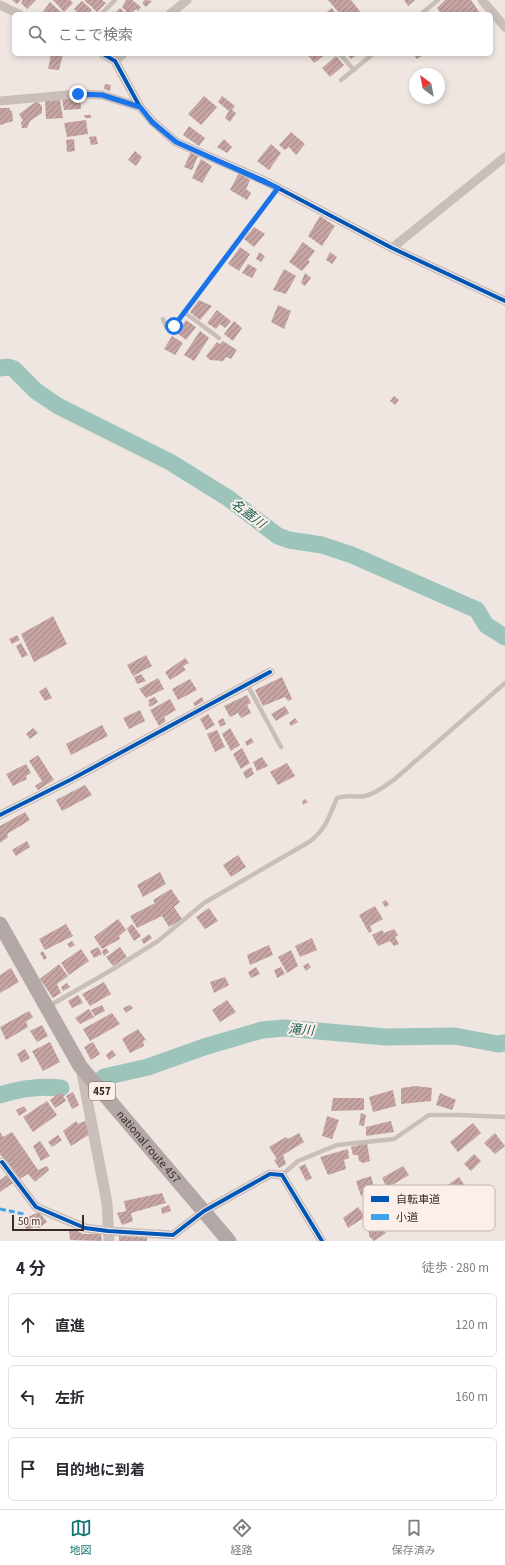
<!DOCTYPE html>
<html lang="ja">
<meta charset="utf-8">
<style>
:root{--surface:#fff;--page:#f2f2f3;--text:#2b2b33;--muted:#7c7c81;--line:#e1e1e2;--accent:#0f766e}
body{margin:0;font-family:"Source Sans 3","Noto Sans JP",sans-serif;background:var(--page);color:var(--text)}
.compass{position:absolute;left:409px;top:68px;width:36px;height:36px;border-radius:50%;background:var(--surface);box-shadow:0 2px 6px #0003;rotate:328deg}
.scale{position:absolute;left:12px;bottom:10px;width:72px;box-sizing:border-box;padding-left:4px;border:2px solid #3a2a28;border-top:0;font-size:11px;line-height:14px;white-space:nowrap;color:#3a2a28;-webkit-text-stroke:3px #fcefe9;paint-order:stroke}
.stop{position:absolute;width:12px;height:12px;margin:-9px;border:3px solid #1a73e8;border-radius:50%;background:#fff}
.stop.end{background:#1a73e8;border-color:#fff;box-shadow:0 1px 4px #0008}
.list{margin:0;padding:0;list-style:none}
h2{display:flex;justify-content:space-between;align-items:center;height:52px;margin:0;padding:0 16px;font-size:17px}
h2 small{font-size:13px;font-weight:400;color:var(--muted)}
.list li{display:grid;grid-template-columns:26px 1fr auto;gap:12px;align-items:center;box-sizing:border-box;height:64px;margin:0 8px 8px;padding:0 8px;border:1px solid var(--line);border-radius:6px}
.list b{display:block;font-size:15px;white-space:nowrap}
.list em{font-size:13px;font-style:normal;color:var(--muted)}
.icon{flex:none;width:22px;height:22px;fill:none;stroke:currentColor;stroke-width:2;stroke-linecap:round;stroke-linejoin:round}
.map{position:relative;flex:none;width:505px;height:1241px;overflow:hidden}
.search{position:absolute;background:var(--surface);box-shadow:0 2px 6px #0003;left:12px;right:12px;top:12px;height:44px;display:flex;align-items:center;gap:10px;box-sizing:border-box;padding:0 14px;border-radius:6px;color:var(--muted);font-size:15px}
.sheet{height:268px;background:var(--surface)}
nav{display:flex;justify-content:space-around;align-items:center;box-sizing:border-box;height:56px;border-top:1px solid var(--line);background:var(--surface);font-size:11px;color:var(--muted)}
nav a{display:grid;justify-items:center;gap:2px}
nav .on{color:var(--accent)}
.map>svg:first-child{display:block}
.lines{fill:none;stroke-linecap:round;stroke-linejoin:round}
.river{stroke:#9cc4bb;stroke-width:17}
.building{fill:url(#building-hatch)}
.service{stroke:#c9beba;stroke-width:4.5}
.minor{stroke:#c9beba;stroke-width:9}
.tertiary{stroke:#c9beba;stroke-width:11}
.trunk{stroke:#b3a8a5;stroke-width:15}
.quiet{stroke:#3fa3eb;stroke-width:3;stroke-dasharray:6 3;stroke-linecap:butt}
.cycleway-casing{stroke:#fcefe9;stroke-width:6}
.cycleway{stroke:#0057b8;stroke-width:4}
.route{stroke:#1a73e8;stroke-width:5}
.labels{text-anchor:middle;dominant-baseline:central;stroke-width:4;stroke-linejoin:round;paint-order:stroke}
.shield{fill:#fcefe9;stroke:#746562;stroke-width:1}
.shield-label{font-size:11px;font-weight:bold;fill:#3a2a28}
.street-label{font-size:12px;fill:#3a2a28;stroke:#fcefe9}
.water-label{font-size:13px;font-style:italic;fill:#196155;stroke:#fcefe9}
.key{fill:#fcefe9;stroke:#c2b4af;stroke-width:1}
.key-label{font-size:11px;fill:#3a2a28}
</style>
<div class="map">
<svg width="505" height="1241" viewBox="0 0 505 1241">
<defs>
<pattern id="building-hatch" width="6" height="6" patternUnits="userSpaceOnUse"><rect width="6" height="6" fill="#c5a4a2"/><path d="M-1 1l2-2M0 6l6-6M5 7l2-2" fill="none" stroke="#a18684"/></pattern>
</defs>
<rect width="100%" height="100%" fill="#efe6e2"/>
<g class="lines">
<g class="river">
<polyline points="0,368 8,367 14,369 36,391 58,406 170,462 228,498 278,536 289,540 322,545 352,555 477,610 486,625 505,637"/>
<polyline points="104,1077 148,1067 204,1047 262,1030 284,1028 386,1037 455,1036 498,1044 505,1043"/>
<path d="M0 1095C19 1089 41 1086 61 1088"/>
</g>
</g>
<g class="building">
<polygon points="12,0 21,0 17,4"/>
<polygon points="23,0 36,0 27,9 21,3"/>
<polygon points="53,0 70,0 73,3 64,12"/>
<polygon points="84,0 102,0 106,3 97,12"/>
<polygon points="126,0 132,0 141,7 138,11 136,9 129,14 122,7"/>
<polygon points="145,0 152,1 146,7 142,3"/>
<polygon points="328,0 351,0 362,14 340,14"/>
<polygon points="404,0 415,0 408,6"/>
<polygon points="445,0 471,0 480,13 438,14 440,12 437,8"/>
<polygon points="82,1 92,10 88,14 79,14 74,9"/>
<polygon points="50,2 62,13 62,14 42,13"/>
<polygon points="120,8 126,14 114,14"/>
<polygon points="332,8 336,14 324,14"/>
<polygon points="51,54 63,54 59,70 48,69"/>
<polygon points="307,54 326,54 314,63"/>
<polygon points="347,54 358,54 351,59"/>
<polygon points="413,54 423,54 424,55 417,59"/>
<polygon points="336,56 344,65 330,77 322,68"/>
<polygon points="105,84 111,85 110,91 104,89"/>
<polygon points="80,96 81,109 64,110 62,99"/>
<polygon points="204,96 217,107 201,125 188,114"/>
<polygon points="222,96 235,106 232,110 236,113 230,122 225,118 229,111 218,102"/>
<polygon points="60,100 63,118 46,119 45,101"/>
<polygon points="37,101 42,106 42,113 30,121 27,128 22,128 21,122 23,121 19,114"/>
<polygon points="0,108 10,108 10,111 12,111 13,121 0,125"/>
<polygon points="84,115 91,115 91,118 85,118"/>
<polygon points="86,120 88,134 67,137 64,123"/>
<polygon points="189,126 205,138 199,146 183,135"/>
<polygon points="291,132 305,144 296,155 289,147 285,150 279,145"/>
<polygon points="96,136 98,144 91,145 89,137"/>
<polygon points="74,139 75,151 67,152 66,140"/>
<polygon points="224,139 232,147 227,153 217,147"/>
<polygon points="271,144 281,153 269,170 257,161"/>
<polygon points="135,151 142,157 136,166 128,160"/>
<polygon points="191,152 198,156 192,170 184,167"/>
<polygon points="201,159 212,166 202,183 192,178"/>
<polygon points="239,173 250,180 246,189 251,193 247,200 230,190"/>
<polygon points="320,216 335,226 322,246 308,236"/>
<polygon points="254,227 265,234 254,247 244,239"/>
<polygon points="303,242 315,251 308,260 310,262 302,271 289,262"/>
<polygon points="240,247 250,254 239,271 228,264"/>
<polygon points="259,252 265,256 261,262 256,259"/>
<polygon points="330,252 337,257 332,264 326,260"/>
<polygon points="248,264 257,269 252,278 242,273"/>
<polygon points="284,269 296,276 286,294 273,290"/>
<polygon points="305,273 311,278 305,286 301,283"/>
<polygon points="199,300 212,306 200,320 190,312"/>
<polygon points="278,305 291,311 284,329 271,322"/>
<polygon points="217,310 231,321 225,328 220,324 216,329 207,323"/>
<polygon points="186,320 196,327 186,340 177,333"/>
<polygon points="234,321 242,328 233,341 224,334"/>
<polygon points="200,331 209,338 194,361 184,355"/>
<polygon points="172,336 183,343 175,355 164,349"/>
<polygon points="223,341 237,350 231,359 226,357 223,361 210,360 206,356 217,342 220,344"/>
<polygon points="394,396 399,400 395,405 390,401"/>
<polygon points="53,616 67,644 34,662 21,634"/>
<polygon points="17,635 20,640 12,644 9,639"/>
<polygon points="21,643 28,655 22,658 16,646"/>
<polygon points="146,655 152,666 133,676 127,665"/>
<polygon points="185,658 189,663 183,666 186,670 170,680 165,672"/>
<polygon points="141,674 146,681 137,684 134,677"/>
<polygon points="282,677 292,699 288,701 285,697 263,706 255,690"/>
<polygon points="158,678 164,689 146,698 139,689"/>
<polygon points="190,679 197,690 178,700 172,689"/>
<polygon points="46,687 52,698 45,701 39,692"/>
<polygon points="247,695 251,703 247,705 251,713 241,718 238,713 230,717 224,706"/>
<polygon points="155,697 158,702 150,707 148,704 150,703 148,700"/>
<polygon points="202,697 204,701 195,706 193,703"/>
<polygon points="170,699 176,710 164,717 166,721 159,726 150,710"/>
<polygon points="285,706 289,713 276,721 271,714"/>
<polygon points="140,710 145,721 129,729 123,718"/>
<polygon points="208,714 215,725 206,730 200,719"/>
<polygon points="223,718 226,724 220,727 218,721"/>
<polygon points="295,718 298,722 291,726 289,723"/>
<polygon points="102,725 108,736 71,755 66,744"/>
<polygon points="33,728 38,733 30,739 26,734"/>
<polygon points="230,728 240,745 231,751 222,734"/>
<polygon points="217,730 225,747 215,752 207,734"/>
<polygon points="251,738 254,742 247,746 245,742"/>
<polygon points="242,748 250,763 241,769 233,754"/>
<polygon points="38,755 54,780 38,790 35,786 42,781 29,761"/>
<polygon points="262,757 268,766 257,771 253,762"/>
<polygon points="287,763 295,776 278,785 270,772"/>
<polygon points="26,764 31,773 26,776 27,779 13,786 6,774"/>
<polygon points="251,767 254,774 246,779 243,772"/>
<polygon points="85,785 92,795 62,811 56,800"/>
<polygon points="305,799 308,802 303,805 302,802"/>
<polygon points="25,812 30,820 7,834 8,837 0,843 0,826"/>
<polygon points="27,841 30,847 16,856 12,850"/>
<polygon points="238,855 246,867 231,877 223,865"/>
<polygon points="160,872 166,884 143,897 137,885"/>
<polygon points="171,889 180,902 174,907 182,919 169,927 162,916 137,928 130,916 155,903 153,900"/>
<polygon points="386,900 389,905 385,907 382,902"/>
<polygon points="375,906 383,919 370,926 372,931 369,933 359,915"/>
<polygon points="209,908 218,921 205,929 196,917"/>
<polygon points="118,919 126,930 119,936 120,939 102,949 94,937"/>
<polygon points="66,924 73,936 45,950 39,939"/>
<polygon points="132,924 141,936 134,941 127,929"/>
<polygon points="394,929 398,935 395,937 399,944 394,946 390,941 378,946 372,935 382,930 384,933"/>
<polygon points="149,934 152,938 144,944 141,940"/>
<polygon points="312,938 317,950 300,957 295,946"/>
<polygon points="72,941 75,945 70,948 67,944"/>
<polygon points="269,945 273,955 250,965 247,955"/>
<polygon points="98,947 102,954 94,958 90,951"/>
<polygon points="120,947 127,957 113,966 106,957"/>
<polygon points="106,948 109,952 104,956 102,951"/>
<polygon points="81,949 89,961 69,975 61,963"/>
<polygon points="291,950 298,966 287,973 278,957"/>
<polygon points="43,951 47,958 44,960 40,953"/>
<polygon points="308,963 311,967 306,971 303,966"/>
<polygon points="59,964 68,976 57,984 61,993 53,998 40,979"/>
<polygon points="256,967 260,974 251,978 248,972"/>
<polygon points="281,967 285,974 277,978 274,970"/>
<polygon points="11,968 19,982 0,993 0,975"/>
<polygon points="225,977 229,985 214,993 210,982"/>
<polygon points="104,982 111,994 90,1006 82,994"/>
<polygon points="67,983 70,987 63,991 61,987"/>
<polygon points="78,995 83,1003 72,1008 68,1001"/>
<polygon points="227,1000 236,1012 220,1022 212,1010"/>
<polygon points="102,1005 105,1011 95,1016 91,1010"/>
<polygon points="130,1005 133,1008 126,1013 123,1008"/>
<polygon points="89,1009 94,1017 80,1024 75,1018"/>
<polygon points="29,1011 33,1017 26,1022 28,1027 6,1040 0,1027"/>
<polygon points="112,1013 120,1024 90,1041 83,1029"/>
<polygon points="42,1025 48,1036 37,1042 30,1031"/>
<polygon points="138,1029 146,1040 143,1041 144,1046 130,1053 122,1039"/>
<polygon points="50,1042 60,1062 43,1071 32,1051"/>
<polygon points="93,1042 100,1054 91,1060 84,1047"/>
<polygon points="25,1049 30,1058 21,1063 17,1054"/>
<polygon points="112,1050 116,1055 109,1060 106,1055"/>
<polygon points="416,1086 432,1088 431,1101 401,1104 401,1088"/>
<polygon points="393,1090 396,1106 373,1112 369,1097"/>
<polygon points="61,1092 66,1101 55,1108 50,1100"/>
<polygon points="73,1092 79,1105 72,1109 66,1096"/>
<polygon points="440,1093 456,1100 452,1110 436,1105"/>
<polygon points="333,1098 364,1098 364,1110 331,1111"/>
<polygon points="47,1101 57,1115 33,1132 23,1117"/>
<polygon points="24,1106 27,1111 19,1116 16,1110"/>
<polygon points="361,1113 366,1115 364,1126 359,1125"/>
<polygon points="327,1116 339,1120 332,1139 322,1136"/>
<polygon points="76,1121 78,1124 85,1121 90,1134 71,1146 63,1131"/>
<polygon points="391,1121 394,1132 366,1136 366,1127"/>
<polygon points="473,1123 481,1133 458,1152 450,1142"/>
<polygon points="0,1132 3,1137 12,1132 38,1170 47,1166 49,1170 35,1182 28,1174 18,1180 0,1154"/>
<polygon points="299,1133 304,1142 283,1155 286,1164 279,1168 274,1160 277,1159 269,1147 286,1137 288,1139"/>
<polygon points="495,1133 505,1146 495,1154 484,1143"/>
<polygon points="58,1135 62,1140 52,1147 48,1142"/>
<polygon points="40,1141 50,1156 41,1161 33,1146"/>
<polygon points="367,1143 370,1161 363,1163 359,1161 358,1155 353,1155 351,1147"/>
<polygon points="348,1149 349,1158 344,1160 346,1169 328,1175 320,1157"/>
<polygon points="474,1154 481,1161 471,1171 464,1164"/>
<polygon points="305,1164 312,1178 306,1181 299,1167"/>
<polygon points="403,1166 409,1175 387,1188 382,1178"/>
<polygon points="7,1175 13,1183 0,1192 0,1180"/>
<polygon points="371,1176 375,1191 361,1196 356,1181"/>
<polygon points="459,1177 465,1186 456,1193 463,1202 455,1208 442,1189"/>
<polygon points="162,1193 166,1203 131,1213 133,1221 122,1225 117,1213 126,1211 124,1201"/>
<polygon points="169,1205 171,1211 162,1214 161,1208"/>
<polygon points="358,1207 365,1217 348,1228 343,1218"/>
<polygon points="39,1212 47,1222 39,1228 34,1227 27,1230 21,1220"/>
<polygon points="382,1220 386,1227 383,1229 386,1233 374,1241 369,1236 369,1229"/>
<polygon points="69,1230 76,1230 83,1234 101,1234 102,1241 70,1240"/>
<polygon points="119,1236 147,1237 147,1241 119,1241"/>
</g>
<g class="lines">
<g class="service">
<polyline points="101,14 115,0"/>
<polyline points="421,14 438,0"/>
<polyline points="340,54 354,70"/>
<polyline points="341,80 373,54"/>
<polyline points="184,312 219,338"/>
<polyline points="163,319 166,327 174,326 278,188"/>
<polyline points="248,686 281,747"/>
<path d="M49 1006 115 968 158 941 204 903 309 842C326 829 329 817 337 798 348 794 354 798 365 796 376 794 386 785 395 779L505 683"/>
<polyline points="282,1175 298,1161 337,1145 394,1139 429,1115 458,1115 505,1117"/>
</g>
<g class="minor">
<polyline points="482,0 505,27"/>
<polyline points="0,5 19,14"/>
<polyline points="170,14 187,0"/>
<polyline points="103,54 115,61 140,107 153,122 176,142 263,180 392,248 505,301"/>
<polyline points="115,61 123,54"/>
<polyline points="0,101 78,94 102,95 140,107"/>
<polyline points="392,248 505,157"/>
<polyline points="0,815 72,779 270,672"/>
<polyline points="2,1162 36,1207 85,1228 108,1231 173,1235 204,1211 270,1174 282,1175 322,1241"/>
</g>
<polyline class="tertiary" points="81,1068 107,1203 109,1241"/>
<path class="trunk" id="s1" d="M0 924 80 1066 229 1241"/>
<polyline class="quiet" points="0,1209 24,1214"/>
<g class="cycleway-casing">
<g id="cycleway">
<polyline points="103,54 115,61 140,107 153,122 176,142 263,180 392,248 505,301"/>
<polyline points="0,815 72,779 270,672"/>
<polyline points="2,1162 36,1207 85,1228 108,1231 173,1235 204,1211 270,1174 282,1175 322,1241"/>
</g>
</g>
<use href="#cycleway" class="cycleway"/>
</g>
<g class="lines">
<polyline class="route" points="78,94 102,95 140,107 152,122 176,142 278,188 174,326"/>
</g>
<g class="labels">
<rect class="shield" x="89" y="1082" width="26" height="18" rx="3"/>
<g class="shield-label">
<text x="102" y="1091">457</text>
</g>
<g class="street-label">
<text stroke="none"><textPath href="#s1" startOffset="269">national route 457</textPath></text>
</g>
<g class="water-label">
<text transform="translate(248 514) rotate(37)">名蓋川</text>
<text transform="translate(301 1030) rotate(4)">滝川</text>
</g>
</g>
<rect x="363" y="1185" width="132" height="46" rx="6" class="key"/>
<rect x="371" y="1196" width="18" height="6" fill="#0057b8"/>
<rect x="371" y="1214" width="18" height="6" fill="#3fa3eb"/>
<g class="key-label">
<text x="396" y="1203">自転車道</text>
<text x="396" y="1221">小道</text>
</g>
</svg>
<svg class="compass" viewBox="-18 -18 36 36"><path d="M0-13l5 13h-10z" fill="#e53935"/><path d="M0 13l5-13h-10z" fill="#7c7c81"/></svg>
<div class="scale">50 m</div>
<div class="stop" style="left:174px;top:326px"></div>
<div class="stop end" style="left:78px;top:94px"></div>
<div class="search"><svg class="icon" aria-label="search" viewBox="0 0 24 24"><circle cx="10" cy="10" r="6"/><path d="M15 15l6 6"/></svg>ここで検索</div>
</div>
<section class="sheet">
<h2>4 分<small>徒歩 · 280 m</small></h2>
<ul class="list">
<li><svg class="icon" aria-label="ahead" viewBox="0 0 24 24"><path d="M12 20V5M6 11l6-6 6 6"/></svg><div><b>直進</b></div><em>120 m</em></li>
<li><svg class="icon" aria-label="left" viewBox="0 0 24 24"><path d="M17 20v-9H6M10 6l-5 5 5 5"/></svg><div><b>左折</b></div><em>160 m</em></li>
<li><svg class="icon" aria-label="arrive" viewBox="0 0 24 24"><path d="M6 21V4h12l-3 4 3 4H6"/></svg><div><b>目的地に到着</b></div></li>
</ul>
</section>
<nav>
<a class="on"><svg class="icon" aria-label="map" viewBox="0 0 24 24"><path d="M3 6l6-2 6 2 6-2v14l-6 2-6-2-6 2zM9 4v14M15 6v14"/></svg>地図</a>
<a><svg class="icon" aria-label="directions" viewBox="0 0 24 24"><path d="M12 3l9 9-9 9-9-9zM9 14v-3h6M13 9l2 2-2 2"/></svg>経路</a>
<a><svg class="icon" aria-label="saved" viewBox="0 0 24 24"><path d="M7 4h10v16l-5-4-5 4z"/></svg>保存済み</a>
</nav>
